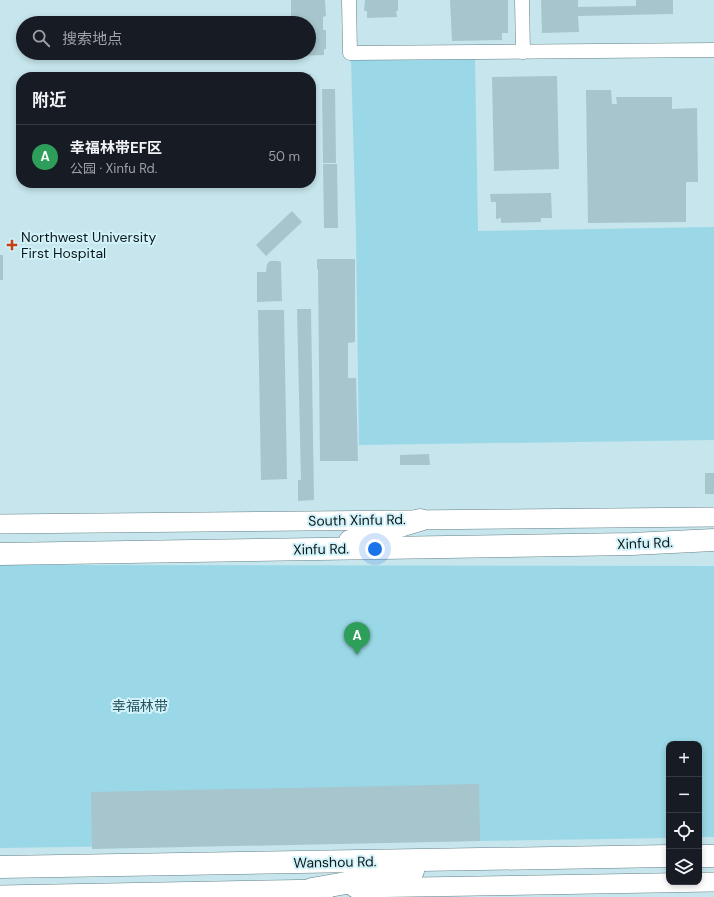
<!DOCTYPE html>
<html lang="zh">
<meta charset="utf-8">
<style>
:root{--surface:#171b24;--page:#20242c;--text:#f1f3f6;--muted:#9ea1a6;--line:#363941;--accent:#0b8043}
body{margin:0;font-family:"DM Sans","Noto Sans SC",sans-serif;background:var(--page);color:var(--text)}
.controls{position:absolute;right:12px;bottom:12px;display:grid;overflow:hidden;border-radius:8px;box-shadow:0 2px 6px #0003}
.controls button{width:36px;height:36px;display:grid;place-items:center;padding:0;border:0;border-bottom:1px solid var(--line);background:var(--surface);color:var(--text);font:20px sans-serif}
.you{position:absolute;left:375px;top:549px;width:14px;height:14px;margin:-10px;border:3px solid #fff;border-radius:50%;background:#1a73e8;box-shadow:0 0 0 6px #1a73e833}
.badge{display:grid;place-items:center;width:26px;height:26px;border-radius:50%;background:var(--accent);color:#fff;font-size:13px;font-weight:700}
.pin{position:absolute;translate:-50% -33px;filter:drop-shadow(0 1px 2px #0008)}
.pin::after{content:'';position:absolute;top:21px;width:14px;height:12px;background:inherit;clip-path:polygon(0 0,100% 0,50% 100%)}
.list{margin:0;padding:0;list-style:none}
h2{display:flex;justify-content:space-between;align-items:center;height:52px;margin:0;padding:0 16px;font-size:17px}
h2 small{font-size:13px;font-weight:400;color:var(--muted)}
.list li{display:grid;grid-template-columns:26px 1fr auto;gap:12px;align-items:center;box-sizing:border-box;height:64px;padding:0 16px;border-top:1px solid var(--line)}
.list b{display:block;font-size:15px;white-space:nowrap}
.list p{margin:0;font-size:13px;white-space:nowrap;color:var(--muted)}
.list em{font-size:13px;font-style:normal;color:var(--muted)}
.icon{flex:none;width:22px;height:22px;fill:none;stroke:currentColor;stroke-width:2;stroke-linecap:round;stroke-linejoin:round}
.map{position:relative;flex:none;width:714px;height:897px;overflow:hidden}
.search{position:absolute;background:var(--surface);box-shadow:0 2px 6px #0003;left:16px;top:16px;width:300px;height:44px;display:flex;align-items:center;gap:10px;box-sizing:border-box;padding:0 14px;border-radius:22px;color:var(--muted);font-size:15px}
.panel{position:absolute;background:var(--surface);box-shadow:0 2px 6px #0003;left:16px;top:72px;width:300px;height:116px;border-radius:16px}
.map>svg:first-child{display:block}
.green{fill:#9ad8e7}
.building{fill:#a7c5cd}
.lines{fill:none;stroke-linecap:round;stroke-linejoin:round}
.street-casing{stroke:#658289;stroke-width:15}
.secondary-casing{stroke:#658289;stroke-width:20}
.primary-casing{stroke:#658289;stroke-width:23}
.street{stroke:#fff;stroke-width:14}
.secondary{stroke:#fff;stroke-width:19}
.primary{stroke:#fff;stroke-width:22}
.poi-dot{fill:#c73f11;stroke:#d2f2fa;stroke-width:1.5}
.labels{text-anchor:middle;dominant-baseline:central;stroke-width:4;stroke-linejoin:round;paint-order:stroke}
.poi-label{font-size:14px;fill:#0d181b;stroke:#d2f2fa;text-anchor:start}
.street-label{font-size:14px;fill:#0d181b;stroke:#d2f2fa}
.park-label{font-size:14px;fill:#26545e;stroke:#d2f2fa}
</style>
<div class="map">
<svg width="714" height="897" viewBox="0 0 714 897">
<rect width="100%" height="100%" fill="#c6e5ec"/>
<g class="green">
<polygon points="475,58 478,231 714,227 714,440 359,445 356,233 351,60"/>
<polygon points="0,565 714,566 714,837 699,837 699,744 669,744 669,838 0,848"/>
</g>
<g class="building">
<polygon points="291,0 325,0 326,16 323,17 323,30 326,30 326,49 324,49 324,55 295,56 295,53 309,53 309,23 294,21 294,17 291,17"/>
<polygon points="365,0 398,0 398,11 396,11 397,17 367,18 367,11 364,11"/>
<polygon points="450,0 508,0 508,33 502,33 502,40 452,41"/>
<polygon points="541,0 578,0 578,7 636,6 636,0 673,0 673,14 578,16 579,32 542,33"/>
<polygon points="286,73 311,74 311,77 286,77"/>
<polygon points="557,76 559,169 494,171 492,77"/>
<polygon points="322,89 335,89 336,163 323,163"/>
<polygon points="586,90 611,90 612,104 617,104 616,97 672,97 672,109 697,108 698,182 686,182 686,222 588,223"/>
<polygon points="323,164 337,164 338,228 324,228"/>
<polygon points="551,193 552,218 541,218 541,222 501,223 501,218 496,219 496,202 491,202 490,194"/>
<polygon points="292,211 302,222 266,256 256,245"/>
<rect x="0" y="255" width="3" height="25"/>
<polygon points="317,259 355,259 355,342 348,343 348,378 356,378 358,461 320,461 318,269 317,269"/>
<polygon points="270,261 278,261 281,262 281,264 282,301 257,302 257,272 266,272 267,264"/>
<polygon points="297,309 311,309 314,500 298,501 298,480 301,480"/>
<polygon points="258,310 284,310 287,479 261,480"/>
<polygon points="429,454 430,465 400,465 400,455"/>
<rect x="705" y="473" width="9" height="21"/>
<polygon points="479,784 480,841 92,849 91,792"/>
</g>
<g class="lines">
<g class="street-casing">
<g id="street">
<polyline points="349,0 350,53 714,50"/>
<polyline points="522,0 523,52"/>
</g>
</g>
<g class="secondary-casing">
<g id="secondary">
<polyline points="0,524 714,517"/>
<polyline points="355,888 714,882"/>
<polyline points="0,895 327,889"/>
</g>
</g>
<g class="primary-casing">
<g id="primary">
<polyline points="350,541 420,520"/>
<polyline points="0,554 632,544 714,540"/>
<polyline points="699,856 714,856"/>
<polyline points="0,867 669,856"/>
<polyline points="312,889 413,871"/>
</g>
</g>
<use href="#street" class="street"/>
<use href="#secondary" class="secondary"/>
<use href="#primary" class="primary"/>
</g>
<path class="poi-dot" d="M10 239h4v4h4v4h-4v4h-4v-4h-4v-4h4z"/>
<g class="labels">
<g class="poi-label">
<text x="21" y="237">Northwest University<tspan x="21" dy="16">First Hospital</tspan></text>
</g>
<g class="street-label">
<text transform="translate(357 520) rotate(-1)">South Xinfu Rd.</text>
<text transform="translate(645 543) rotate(-2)">Xinfu Rd.</text>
<text transform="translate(321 549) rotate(-1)">Xinfu Rd.</text>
<text transform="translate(335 862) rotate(-1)">Wanshou Rd.</text>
</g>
<g class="park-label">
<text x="140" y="706">幸福林带</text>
</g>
</g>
</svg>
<div class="controls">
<button>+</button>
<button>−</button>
<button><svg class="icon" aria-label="locate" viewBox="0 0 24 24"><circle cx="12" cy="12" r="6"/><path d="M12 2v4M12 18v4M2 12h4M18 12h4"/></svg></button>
<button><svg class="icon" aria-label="layers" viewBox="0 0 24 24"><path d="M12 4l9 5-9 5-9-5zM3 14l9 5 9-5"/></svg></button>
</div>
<div class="you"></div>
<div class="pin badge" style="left:357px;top:655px;background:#2e9e5b">A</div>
<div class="search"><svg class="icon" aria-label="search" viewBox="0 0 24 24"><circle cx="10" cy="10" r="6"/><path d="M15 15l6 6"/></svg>搜索地点</div>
<section class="panel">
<h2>附近<small></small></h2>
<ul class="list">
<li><span class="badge" style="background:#2e9e5b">A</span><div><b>幸福林带EF区</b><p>公园 · Xinfu Rd.</p></div><em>50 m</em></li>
</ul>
</section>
</div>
